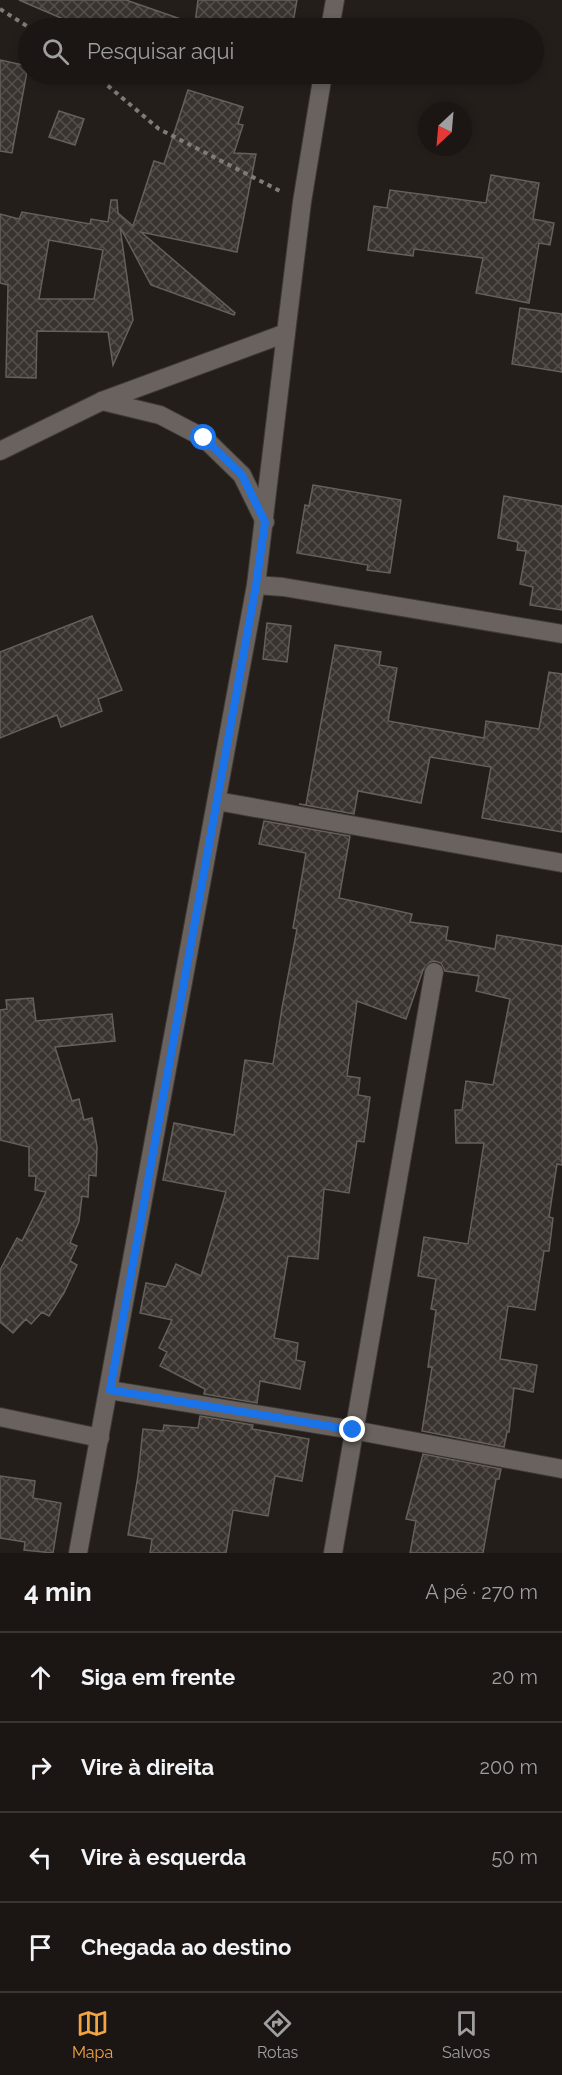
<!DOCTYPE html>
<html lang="pt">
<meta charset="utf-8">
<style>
:root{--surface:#1b1614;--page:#241f1d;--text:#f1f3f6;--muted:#a09fa0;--line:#393534;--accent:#f3a442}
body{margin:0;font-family:Raleway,sans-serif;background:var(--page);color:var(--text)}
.compass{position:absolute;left:418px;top:102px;width:54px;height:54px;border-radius:50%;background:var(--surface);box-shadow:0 3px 9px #0003;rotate:206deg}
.stop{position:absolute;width:18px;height:18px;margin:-14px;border:4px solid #1a73e8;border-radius:50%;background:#fff}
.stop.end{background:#1a73e8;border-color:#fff;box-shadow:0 2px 6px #0008}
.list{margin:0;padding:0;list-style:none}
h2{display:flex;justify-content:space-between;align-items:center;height:78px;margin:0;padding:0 24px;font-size:26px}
h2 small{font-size:20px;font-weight:400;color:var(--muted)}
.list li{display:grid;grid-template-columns:39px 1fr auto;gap:18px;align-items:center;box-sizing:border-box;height:90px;padding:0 24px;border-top:2px solid var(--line)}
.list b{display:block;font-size:22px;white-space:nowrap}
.list em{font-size:20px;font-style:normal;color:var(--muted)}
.icon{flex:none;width:33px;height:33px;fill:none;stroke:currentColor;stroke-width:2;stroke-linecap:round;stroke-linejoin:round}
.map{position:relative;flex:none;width:562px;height:1553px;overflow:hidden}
.search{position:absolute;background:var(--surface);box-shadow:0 3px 9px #0003;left:18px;right:18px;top:18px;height:66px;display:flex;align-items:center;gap:15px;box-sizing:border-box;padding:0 21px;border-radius:33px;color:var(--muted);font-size:22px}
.sheet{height:438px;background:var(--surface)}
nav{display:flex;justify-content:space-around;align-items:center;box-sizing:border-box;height:84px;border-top:2px solid var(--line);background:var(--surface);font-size:16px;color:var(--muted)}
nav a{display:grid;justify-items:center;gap:3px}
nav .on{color:var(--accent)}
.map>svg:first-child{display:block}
.building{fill:url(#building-cross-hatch);stroke:#665f5b;stroke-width:1.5;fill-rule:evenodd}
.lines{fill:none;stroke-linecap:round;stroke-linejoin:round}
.minor-casing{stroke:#3e3937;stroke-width:20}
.tertiary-casing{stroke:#3e3937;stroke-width:20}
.path{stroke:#807b78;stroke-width:4;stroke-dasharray:4.5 4.5;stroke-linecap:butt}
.minor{stroke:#69625e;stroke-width:18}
.tertiary{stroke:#69625e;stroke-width:18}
.route{stroke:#1a73e8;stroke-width:8}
</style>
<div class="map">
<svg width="562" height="1553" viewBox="0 0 562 1553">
<defs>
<pattern id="building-cross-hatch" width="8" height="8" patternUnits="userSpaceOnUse" patternTransform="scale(1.5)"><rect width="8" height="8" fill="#39332f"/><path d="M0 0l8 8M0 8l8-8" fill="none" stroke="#55504c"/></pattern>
</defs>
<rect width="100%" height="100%" fill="#241e1b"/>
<g class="building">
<polygon points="19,0 126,0 195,24 198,0 297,0 292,28 91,28 75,24"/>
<polygon points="0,60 28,66 12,153 0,151"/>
<path d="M188 90 243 107 238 124 243 125 234 153 256 154 237 252 141 232 235 313 234 315 151 285 120 227 133 320 113 365 108 332 37 331 36 378 6 377 8 285 0 283V214L19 219 22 212 90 224 91 219 108 222 111 200H117L118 213 133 226 154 161 164 164ZM49 240 103 250 94 299H39Z"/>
<polygon points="59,111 84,119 75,145 49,137"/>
<polygon points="491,175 539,183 533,219 554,223 550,245 539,243 529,303 476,293 483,258 414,249 413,256 368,250 374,206 387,208 390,190 486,203"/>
<polygon points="520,308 562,314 562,372 512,364"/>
<polygon points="313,485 401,500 390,573 367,570 368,565 297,553 305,505 309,506"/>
<polygon points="504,496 562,506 562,610 530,605 533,587 520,584 526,551 517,550 518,542 498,538"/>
<polygon points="92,616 122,690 98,699 102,711 61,727 57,715 0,738 0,652"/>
<polygon points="267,623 291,626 287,662 263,659"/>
<polygon points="335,645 381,652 379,665 397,668 388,721 484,738 486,721 539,729 549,672 562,674 562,832 482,818 491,767 430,757 421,803 358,791 354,814 299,804 306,805"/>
<polygon points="264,821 350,836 339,898 412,914 410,922 448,927 446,940 495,949 497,935 562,946 562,1165 557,1164 549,1217 553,1218 549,1251 544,1251 535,1310 508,1306 500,1359 537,1365 533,1392 514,1388 509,1432 507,1432 504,1447 422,1431 432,1367 428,1367 436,1310 431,1309 436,1279 418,1276 424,1237 468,1244 484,1143 456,1143 455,1110 462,1110 466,1081 493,1085 510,999 476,991 479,976 445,971 441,963 435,961 430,962 423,970 406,1019 357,1001 347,1076 360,1078 358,1095 370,1097 364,1142 357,1141 349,1193 324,1189 318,1259 288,1256 274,1338 298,1343 296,1360 305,1362 300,1389 260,1381 257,1403 204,1394 205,1389 160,1366 167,1352 159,1348 172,1320 140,1313 146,1283 166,1287 176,1264 201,1276 226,1192 163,1180 174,1123 234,1135 245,1060 273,1064 282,1008 297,929 293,928 306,853 259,844"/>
<polygon points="33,998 36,1021 112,1014 115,1041 55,1047 72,1101 79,1099 84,1120 92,1118 97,1147 96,1176 89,1175 88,1197 82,1196 79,1221 70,1243 77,1246 70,1261 77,1265 64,1293 49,1316 42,1312 31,1324 26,1319 13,1333 0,1322 0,1270 17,1238 22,1241 46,1192 35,1190 36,1176 29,1176 29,1147 0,1140 0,1010 7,1009 6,1000"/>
<polygon points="200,1416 253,1425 252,1429 309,1439 302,1481 275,1476 268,1516 233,1510 226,1553 150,1553 152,1539 128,1535 138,1476 143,1429 163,1431 164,1425 198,1428"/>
<polygon points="423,1454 501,1469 499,1479 496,1479 483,1553 410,1553 416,1521 406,1519"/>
<polygon points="0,1476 35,1481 33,1498 61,1503 53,1553 24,1550 25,1542 0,1538"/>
</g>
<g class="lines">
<g class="minor-casing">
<g id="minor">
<polyline points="330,28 335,0"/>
<polyline points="286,333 302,202 323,74"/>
<polyline points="217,801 562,863"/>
<polyline points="109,1390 353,1430 562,1469"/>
<polyline points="0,1417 100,1438"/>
<polyline points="78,1553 256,585"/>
<polyline points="333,1553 434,972"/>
</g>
</g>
<g class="tertiary-casing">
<g id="tertiary">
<polyline points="102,401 160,415 204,438 242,475 265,522"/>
<polyline points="0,451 102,401 286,333 256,585 283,587 562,634"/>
</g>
</g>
<g class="path">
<polyline points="0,9 30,28"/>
<polyline points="94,74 159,129 280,191"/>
</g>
<use href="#minor" class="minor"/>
<use href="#tertiary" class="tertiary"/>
</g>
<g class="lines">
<polyline class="route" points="204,438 242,475 265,522 256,585 110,1390 353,1430"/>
</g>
</svg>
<svg class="compass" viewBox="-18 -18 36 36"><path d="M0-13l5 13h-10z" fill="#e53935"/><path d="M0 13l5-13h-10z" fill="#a09fa0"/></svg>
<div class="stop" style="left:204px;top:438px"></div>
<div class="stop end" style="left:353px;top:1430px"></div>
<div class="search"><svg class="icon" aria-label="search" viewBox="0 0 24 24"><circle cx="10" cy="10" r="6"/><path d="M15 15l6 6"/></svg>Pesquisar aqui</div>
</div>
<section class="sheet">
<h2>4 min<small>A pé · 270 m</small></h2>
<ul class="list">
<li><svg class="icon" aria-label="ahead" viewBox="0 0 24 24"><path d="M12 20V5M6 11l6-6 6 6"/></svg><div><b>Siga em frente</b></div><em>20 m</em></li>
<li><svg class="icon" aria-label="right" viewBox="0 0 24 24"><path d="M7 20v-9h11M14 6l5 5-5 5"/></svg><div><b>Vire à direita</b></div><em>200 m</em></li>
<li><svg class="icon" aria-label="left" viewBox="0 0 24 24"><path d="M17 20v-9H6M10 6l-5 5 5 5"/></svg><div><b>Vire à esquerda</b></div><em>50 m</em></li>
<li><svg class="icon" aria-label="arrive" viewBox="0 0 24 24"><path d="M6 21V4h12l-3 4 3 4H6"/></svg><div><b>Chegada ao destino</b></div></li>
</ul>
</section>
<nav>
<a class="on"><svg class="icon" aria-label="map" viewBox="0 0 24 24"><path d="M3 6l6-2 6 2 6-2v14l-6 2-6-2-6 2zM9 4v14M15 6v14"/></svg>Mapa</a>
<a><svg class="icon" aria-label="directions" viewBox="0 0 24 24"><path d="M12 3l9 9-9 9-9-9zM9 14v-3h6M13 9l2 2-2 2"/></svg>Rotas</a>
<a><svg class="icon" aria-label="saved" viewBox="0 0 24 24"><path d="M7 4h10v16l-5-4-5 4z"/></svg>Salvos</a>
</nav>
